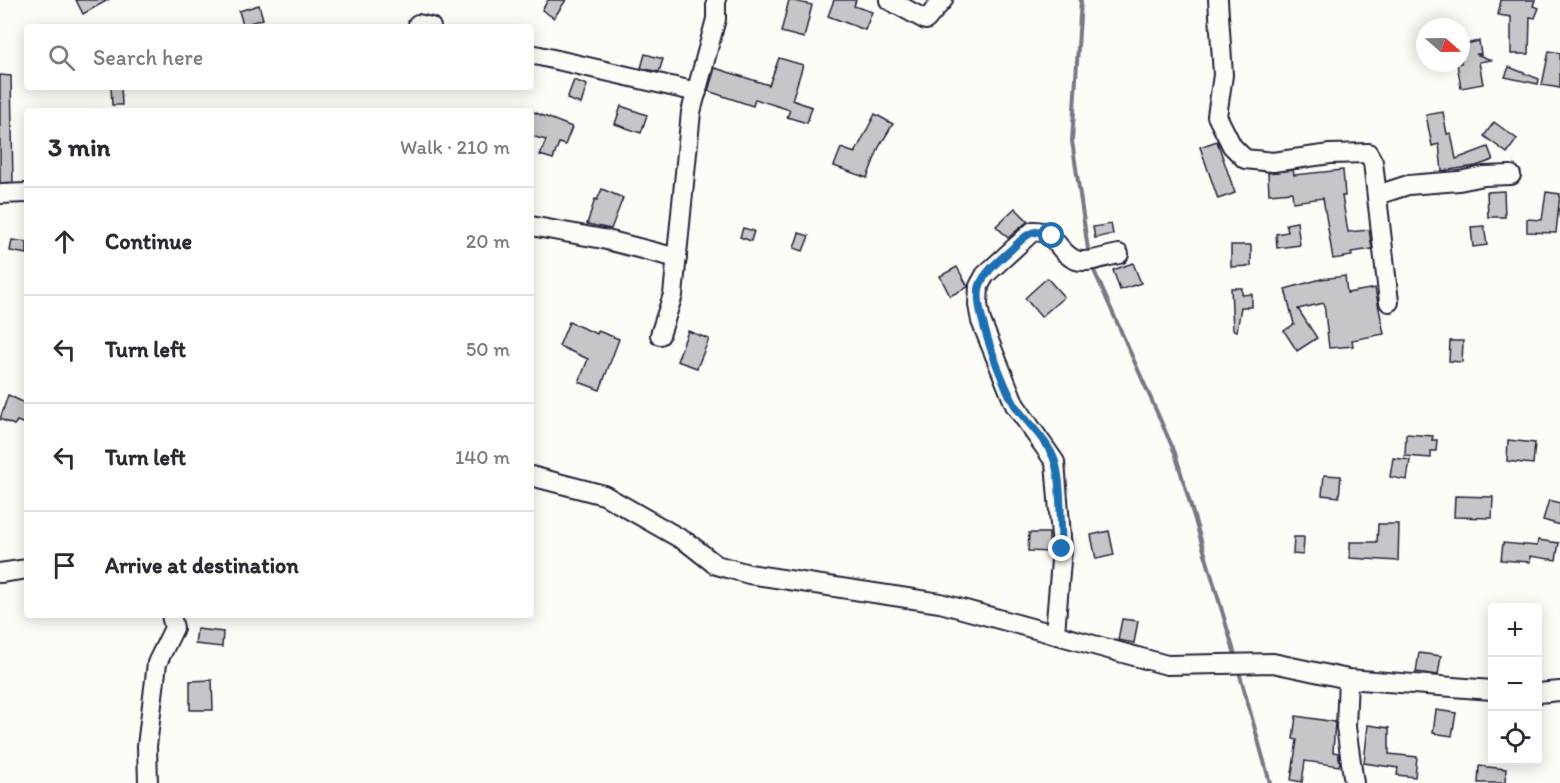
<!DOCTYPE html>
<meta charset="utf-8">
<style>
:root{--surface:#fff;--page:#f7f7f7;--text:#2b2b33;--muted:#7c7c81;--line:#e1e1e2}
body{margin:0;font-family:Itim,sans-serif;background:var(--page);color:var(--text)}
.controls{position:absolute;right:18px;bottom:18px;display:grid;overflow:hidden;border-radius:6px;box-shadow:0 3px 15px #0003}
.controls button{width:54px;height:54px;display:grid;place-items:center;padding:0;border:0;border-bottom:2px solid var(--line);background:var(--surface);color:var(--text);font:30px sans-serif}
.compass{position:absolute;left:1416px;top:18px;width:54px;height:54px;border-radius:50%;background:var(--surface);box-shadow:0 3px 15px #0003;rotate:110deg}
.stop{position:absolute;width:18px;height:18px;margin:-14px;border:4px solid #1f6fb2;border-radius:50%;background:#fff}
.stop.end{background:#1f6fb2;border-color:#fff;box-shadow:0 2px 6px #0008}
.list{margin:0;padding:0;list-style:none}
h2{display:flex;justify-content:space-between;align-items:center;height:78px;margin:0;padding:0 24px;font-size:26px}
h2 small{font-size:20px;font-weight:400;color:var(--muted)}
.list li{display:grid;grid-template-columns:39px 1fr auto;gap:18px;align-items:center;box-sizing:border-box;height:108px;padding:0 24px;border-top:2px solid var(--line)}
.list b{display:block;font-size:22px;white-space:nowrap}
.list em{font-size:20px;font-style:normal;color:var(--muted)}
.icon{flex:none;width:33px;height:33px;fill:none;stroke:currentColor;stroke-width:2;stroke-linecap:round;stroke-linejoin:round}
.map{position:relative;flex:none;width:1560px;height:783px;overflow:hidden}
.search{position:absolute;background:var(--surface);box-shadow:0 3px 15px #0003;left:24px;top:24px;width:510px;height:66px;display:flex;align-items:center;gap:15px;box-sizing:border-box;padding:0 21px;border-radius:6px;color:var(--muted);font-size:22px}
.panel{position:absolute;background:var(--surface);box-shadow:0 3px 15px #0003;left:24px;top:108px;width:510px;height:510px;border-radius:6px}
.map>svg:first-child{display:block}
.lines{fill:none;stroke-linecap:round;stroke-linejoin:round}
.stream{stroke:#787885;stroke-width:4}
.building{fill:#c6c6c8;stroke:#22223b;stroke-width:1.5}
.minor-casing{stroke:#22223b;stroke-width:22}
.minor{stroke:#fdfcf7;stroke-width:18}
.route{stroke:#1f6fb2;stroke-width:8}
</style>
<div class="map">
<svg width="1560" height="783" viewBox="0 0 1560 783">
<rect width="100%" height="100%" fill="#fdfcf7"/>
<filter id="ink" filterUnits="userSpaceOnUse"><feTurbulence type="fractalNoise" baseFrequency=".0167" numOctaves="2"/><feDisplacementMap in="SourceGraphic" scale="12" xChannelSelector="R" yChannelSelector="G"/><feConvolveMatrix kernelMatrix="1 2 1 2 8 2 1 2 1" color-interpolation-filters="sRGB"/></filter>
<g filter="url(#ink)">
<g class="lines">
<g class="stream">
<polyline points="1081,0 1072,141 1089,256"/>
<polyline points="1092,266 1175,453 1236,658"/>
<polyline points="1238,668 1270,783"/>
</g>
</g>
<g class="building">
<polygon points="76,0 108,0 83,14"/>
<polygon points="548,0 566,0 554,18 542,10"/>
<polygon points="789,0 812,5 804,38 781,32"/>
<polygon points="834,0 856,0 854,6 872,12 865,30 828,16"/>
<polygon points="1501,0 1535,0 1533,6 1539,8 1535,18 1530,17 1529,54 1511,54 1511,17 1498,15"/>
<polygon points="259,5 263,19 243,25 239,11"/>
<polygon points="1479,41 1481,54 1476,54 1491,60 1479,62 1483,84 1461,88 1457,63 1461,63 1461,45"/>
<polygon points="1549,51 1560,53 1560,88 1542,85"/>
<polygon points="645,54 663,59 659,72 641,68"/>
<polygon points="779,58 803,65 792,100 812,107 807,123 787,117 790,110 755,99 753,106 708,91 715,68 769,85"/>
<polygon points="1509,67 1539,79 1538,84 1505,77"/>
<polygon points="0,75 11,76 13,182 0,183"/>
<polygon points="574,80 587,85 581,104 567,99"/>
<polygon points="111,87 121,87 122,105 112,105"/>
<polygon points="621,106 647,115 641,133 615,124"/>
<polygon points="531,111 572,127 565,145 559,143 553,159 540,155 546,140 531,136"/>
<polygon points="1443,112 1447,134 1451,133 1456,159 1488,147 1493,160 1476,166 1442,171 1439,144 1432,146 1426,115"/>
<polygon points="875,114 893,124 879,147 867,178 834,166 841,148 855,153"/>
<polygon points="1494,122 1517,139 1507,153 1484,136"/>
<polygon points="1217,141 1235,193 1218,199 1200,147"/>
<polygon points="1293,170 1294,175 1343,170 1345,196 1342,196 1348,232 1369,230 1372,249 1351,252 1352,256 1333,259 1323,198 1293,202 1292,192 1269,194 1268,173"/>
<polygon points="602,189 623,198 611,229 587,224 595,199 597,200"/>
<polygon points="1504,191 1505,217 1488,217 1487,192"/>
<polygon points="1546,192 1560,194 1556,233 1527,232 1527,219 1542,220"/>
<polygon points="1015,208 1028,221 1008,238 996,226"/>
<polygon points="1297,222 1300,245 1277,248 1276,234 1288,232 1286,224"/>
<polygon points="1111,224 1113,234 1095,238 1093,227"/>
<polygon points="1484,226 1487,245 1473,247 1471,227"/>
<polygon points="743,228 754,231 751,241 740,237"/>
<polygon points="799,233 809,236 803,251 794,248"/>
<polygon points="12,240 27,242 27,254 10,251"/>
<polygon points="1231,245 1251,245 1251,266 1231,267"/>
<polygon points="1133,263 1141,283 1120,290 1113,270"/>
<polygon points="957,267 968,287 950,296 940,276"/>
<polygon points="1345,276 1347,293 1375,288 1384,334 1352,340 1353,346 1329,348 1324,303 1298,309 1317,338 1297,351 1284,331 1294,324 1285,289 1321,279"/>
<polygon points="1047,278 1064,297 1041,317 1025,298"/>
<polygon points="1231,288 1242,288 1242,295 1252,294 1252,307 1241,307 1237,331 1233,330"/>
<polygon points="569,322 597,334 598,331 619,339 600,390 579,382 588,359 559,346"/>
<polygon points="688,331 709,339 697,368 677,361"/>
<polygon points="1450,341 1463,341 1462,362 1449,361"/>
<polygon points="8,395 27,404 27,425 17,421 14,425 0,419"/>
<polygon points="1406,434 1433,436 1432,440 1437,440 1436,451 1431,451 1431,458 1405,456"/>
<polygon points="1508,440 1535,443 1533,464 1507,461"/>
<polygon points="1393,458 1410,460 1407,480 1390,477"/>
<polygon points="1324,475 1341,476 1339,497 1322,495"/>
<polygon points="1455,496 1493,497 1492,518 1454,517"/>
<polygon points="1549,500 1560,503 1560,525 1543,520"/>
<polygon points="1378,524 1399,524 1398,561 1350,558 1350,542 1377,542"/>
<polygon points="1109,531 1114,555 1096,559 1091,535"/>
<polygon points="1029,533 1049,533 1049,552 1028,551"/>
<polygon points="1294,537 1304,537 1303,555 1293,554"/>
<polygon points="1538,540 1559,543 1556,560 1530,556 1530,562 1501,560 1503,543 1537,546"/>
<polygon points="1122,619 1138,621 1134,643 1118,640"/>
<polygon points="197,629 223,632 222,647 195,644"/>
<polygon points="1419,653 1441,656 1438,675 1416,672"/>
<polygon points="212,680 213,710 190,710 190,681"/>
<polygon points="1436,710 1456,713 1452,736 1433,733"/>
<polygon points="1296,716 1335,722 1333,752 1338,753 1340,762 1339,766 1305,761 1302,782 1291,780 1297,740 1293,739"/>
<polygon points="1368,725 1389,728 1389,754 1417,757 1415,777 1397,775 1398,768 1364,763"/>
<polygon points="1479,766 1506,769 1505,783 1478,783"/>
</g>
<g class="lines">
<g class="minor-casing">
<g id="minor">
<polyline points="889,0 926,20 943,0"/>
<polyline points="1218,0 1223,75 1217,116 1232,146 1245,159 1273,162 1330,154 1368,153 1373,162 1389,302"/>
<polyline points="418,24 431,27"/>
<polyline points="531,54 697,92"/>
<polyline points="0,194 27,193"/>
<polyline points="1377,195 1408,185 1459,181 1484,176 1511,175"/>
<polyline points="531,226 603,239 677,258"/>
<polyline points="660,335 673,295 691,112 716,19 716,0"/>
<polyline points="531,476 604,495 688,543 716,565 749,574 940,603 1167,665 1273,663 1348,679 1492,690"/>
<polyline points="0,573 27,569"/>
<path d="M1055 633 1062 549 1055 462 1015 405 981 321 978 305 979 286 985 275 1033 231C1056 230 1057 253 1076 260 1088 264 1106 256 1119 254"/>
<polyline points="1348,679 1346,727 1354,783"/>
<polyline points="1538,693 1560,691"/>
<polyline points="148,783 147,746 157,663 174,628 171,615"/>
</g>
</g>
<use href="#minor" class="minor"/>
</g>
</g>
<g class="lines" filter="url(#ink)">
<path class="route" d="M1052 236C1037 227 1028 233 1017 244 1005 256 986 269 980 285 972 307 1004 390 1018 410 1030 425 1050 444 1055 462 1062 484 1060 525 1062 549"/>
</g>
</svg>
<div class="controls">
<button>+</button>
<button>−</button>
<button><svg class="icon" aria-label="locate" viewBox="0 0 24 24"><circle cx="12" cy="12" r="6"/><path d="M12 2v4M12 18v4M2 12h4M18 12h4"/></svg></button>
</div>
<svg class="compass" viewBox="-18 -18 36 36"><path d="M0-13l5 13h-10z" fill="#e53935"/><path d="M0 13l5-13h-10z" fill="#7c7c81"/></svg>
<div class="stop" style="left:1052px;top:236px"></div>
<div class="stop end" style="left:1062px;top:549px"></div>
<div class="search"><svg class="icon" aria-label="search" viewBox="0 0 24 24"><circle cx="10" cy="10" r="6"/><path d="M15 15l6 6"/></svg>Search here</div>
<section class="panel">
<h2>3 min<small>Walk · 210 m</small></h2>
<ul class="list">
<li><svg class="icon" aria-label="ahead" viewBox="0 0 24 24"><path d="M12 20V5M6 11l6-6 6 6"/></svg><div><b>Continue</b></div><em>20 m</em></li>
<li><svg class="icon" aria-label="left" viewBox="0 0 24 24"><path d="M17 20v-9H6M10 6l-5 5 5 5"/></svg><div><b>Turn left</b></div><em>50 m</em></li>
<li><svg class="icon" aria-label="left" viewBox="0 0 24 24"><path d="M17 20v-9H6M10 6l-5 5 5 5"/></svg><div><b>Turn left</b></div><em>140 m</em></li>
<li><svg class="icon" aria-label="arrive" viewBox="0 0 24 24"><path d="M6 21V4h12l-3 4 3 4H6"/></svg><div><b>Arrive at destination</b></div></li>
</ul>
</section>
</div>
